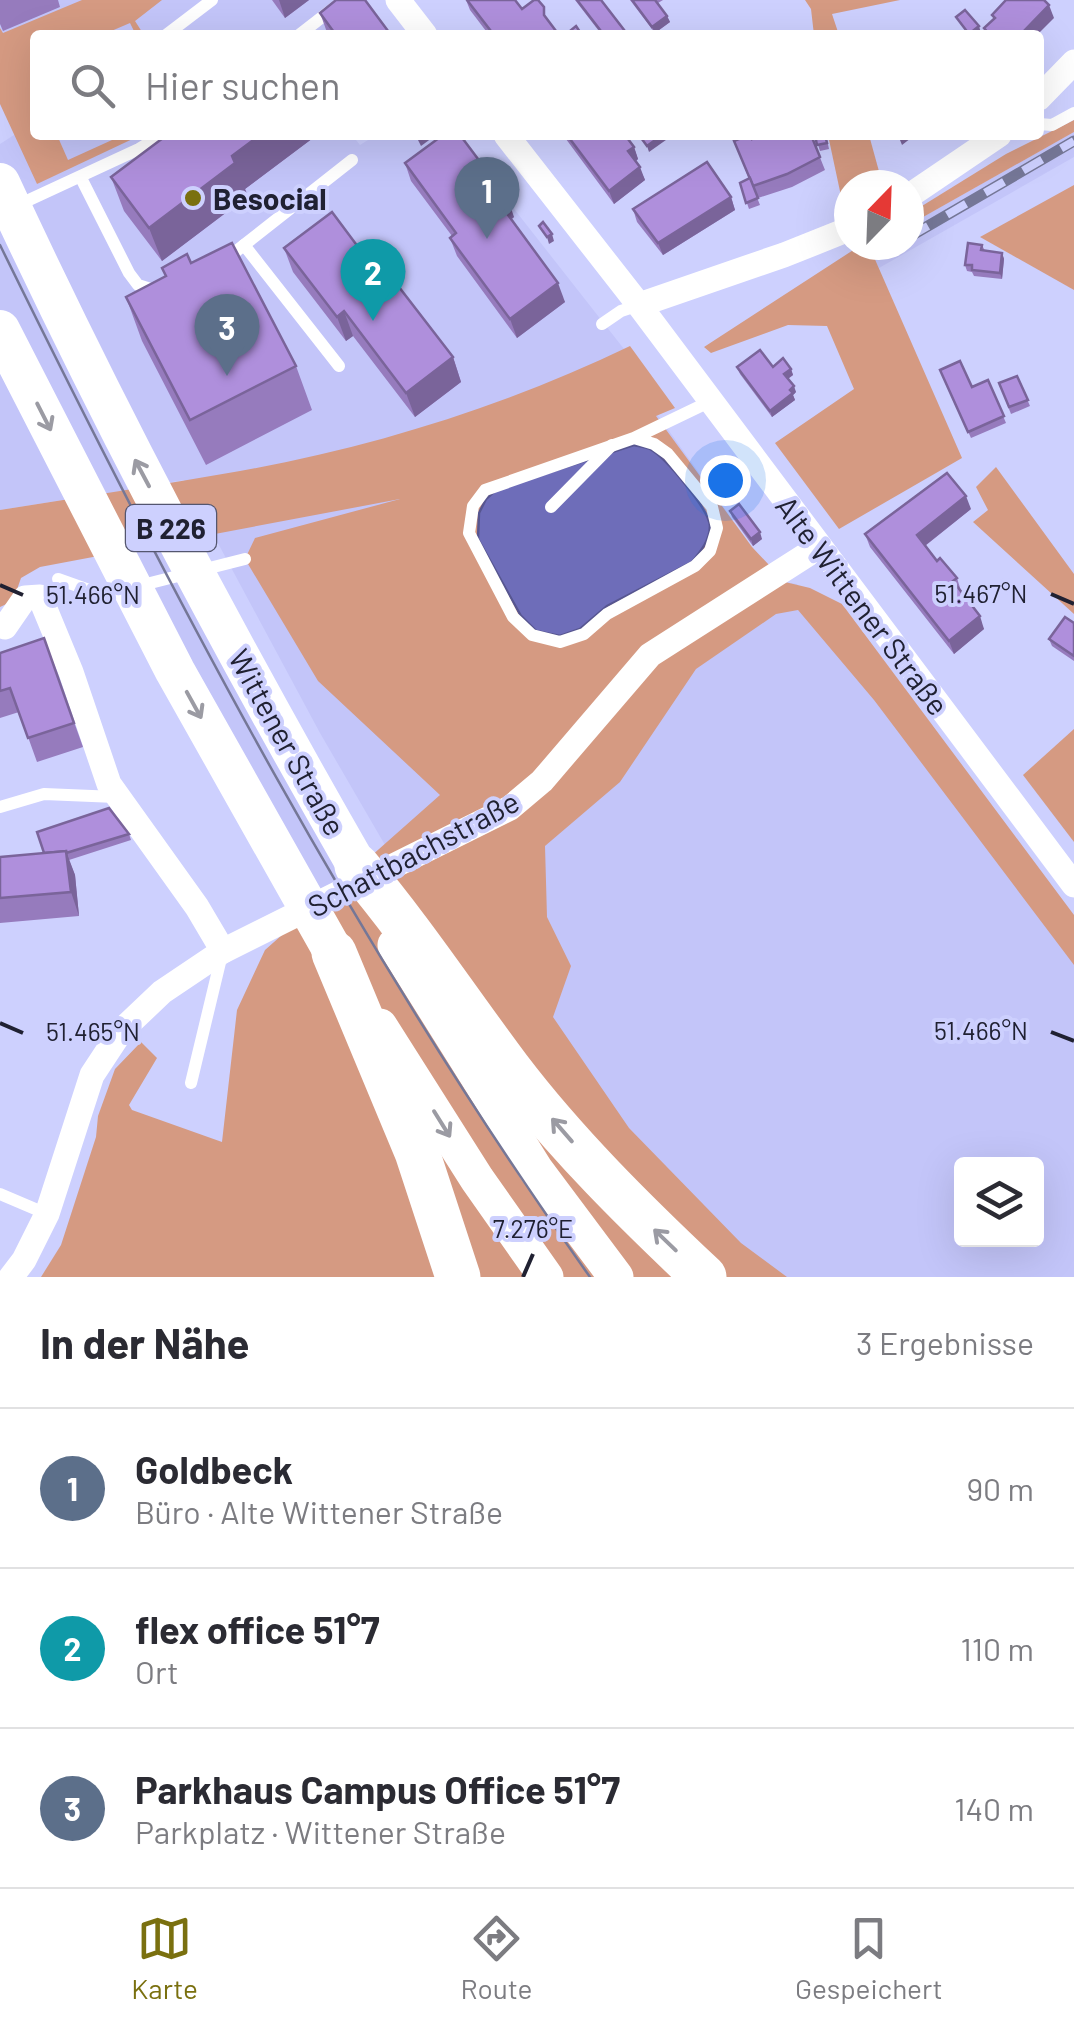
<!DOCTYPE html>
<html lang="de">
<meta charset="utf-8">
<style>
:root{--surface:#fff;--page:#f7f7f7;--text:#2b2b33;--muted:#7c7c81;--line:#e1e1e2;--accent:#7a700f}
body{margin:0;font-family:Barlow,sans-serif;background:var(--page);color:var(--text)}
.controls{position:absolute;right:30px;bottom:30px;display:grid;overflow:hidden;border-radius:10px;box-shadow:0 10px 40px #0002}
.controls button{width:90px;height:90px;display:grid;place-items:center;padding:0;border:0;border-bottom:2px solid var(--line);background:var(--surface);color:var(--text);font:50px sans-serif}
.compass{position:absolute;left:834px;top:170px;width:90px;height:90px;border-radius:50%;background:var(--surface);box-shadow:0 10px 40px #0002;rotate:23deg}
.you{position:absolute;left:725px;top:480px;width:35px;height:35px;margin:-25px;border:8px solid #fff;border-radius:50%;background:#1a73e8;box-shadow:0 0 0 15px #1a73e833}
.badge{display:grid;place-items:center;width:65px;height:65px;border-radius:50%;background:var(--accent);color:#fff;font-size:32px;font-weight:700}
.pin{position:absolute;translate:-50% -82px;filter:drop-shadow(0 2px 5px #0008)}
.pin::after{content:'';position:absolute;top:52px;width:35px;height:30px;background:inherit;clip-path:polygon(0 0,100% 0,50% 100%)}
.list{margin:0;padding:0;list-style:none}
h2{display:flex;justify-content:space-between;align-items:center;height:130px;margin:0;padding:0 40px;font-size:42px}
h2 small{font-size:32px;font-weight:400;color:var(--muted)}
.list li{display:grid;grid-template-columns:65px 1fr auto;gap:30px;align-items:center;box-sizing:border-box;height:160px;padding:0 40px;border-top:2px solid var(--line)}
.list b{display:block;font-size:38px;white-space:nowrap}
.list p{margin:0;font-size:32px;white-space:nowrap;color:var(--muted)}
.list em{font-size:32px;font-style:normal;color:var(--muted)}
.icon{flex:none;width:55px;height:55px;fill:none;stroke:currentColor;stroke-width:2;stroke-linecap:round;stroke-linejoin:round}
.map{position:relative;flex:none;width:1074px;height:1277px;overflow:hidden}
.search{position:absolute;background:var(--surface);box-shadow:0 10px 40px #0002;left:30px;right:30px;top:30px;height:110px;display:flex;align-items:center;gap:25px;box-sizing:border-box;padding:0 35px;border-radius:10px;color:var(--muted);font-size:38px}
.sheet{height:610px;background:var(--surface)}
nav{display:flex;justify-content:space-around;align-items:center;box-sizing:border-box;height:140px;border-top:2px solid var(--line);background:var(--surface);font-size:28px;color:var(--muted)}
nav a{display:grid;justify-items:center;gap:5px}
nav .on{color:var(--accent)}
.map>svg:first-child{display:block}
.built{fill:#c3c5f9;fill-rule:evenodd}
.green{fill:#d59a82}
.water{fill:#6e6db9;stroke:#575690;stroke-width:2.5}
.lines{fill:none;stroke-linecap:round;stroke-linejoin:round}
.service{stroke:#fff;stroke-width:12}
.minor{stroke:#fff;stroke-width:25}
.secondary{stroke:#fff;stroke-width:35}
.primary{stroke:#fff;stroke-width:40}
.motorway{stroke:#fff;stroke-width:45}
.tram{stroke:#757797;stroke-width:2.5}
.rail-casing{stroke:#757797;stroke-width:11}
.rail{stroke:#cdd0fe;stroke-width:8;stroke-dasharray:22;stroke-linecap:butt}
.wall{fill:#967bbd}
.shaded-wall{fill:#7a649a}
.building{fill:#af8fdc;stroke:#7a649a;stroke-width:2.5}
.oneway{stroke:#9b9ba3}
.ticks{fill:none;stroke:#202132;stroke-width:4}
.poi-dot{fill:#7a700f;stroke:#cdd0fe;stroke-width:4}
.labels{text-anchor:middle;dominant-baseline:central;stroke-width:8;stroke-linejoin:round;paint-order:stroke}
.shield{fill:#cdd0fe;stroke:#54566f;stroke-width:2.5}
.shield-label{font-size:28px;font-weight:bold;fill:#202132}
.poi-label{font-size:30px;font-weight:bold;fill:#202132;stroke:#cdd0fe;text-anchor:start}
.street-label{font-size:30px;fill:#202132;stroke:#cdd0fe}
.ticks-label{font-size:25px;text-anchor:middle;fill:#202132;stroke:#cdd0fe;stroke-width:8;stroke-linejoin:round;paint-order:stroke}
</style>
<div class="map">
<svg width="1074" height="1277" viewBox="0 0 1074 1277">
<rect width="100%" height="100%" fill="#cdd0fe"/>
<g class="built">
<polygon points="0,0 352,0 329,35 0,37"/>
<polygon points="1074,132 1074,157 879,268 869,248 909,245 909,225"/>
<path d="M14 135H352L360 145 376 135H456L624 349 614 354 762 561 677 653 791 583 797 584 1074 951V1277H772L621 1126 385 845 320 733 184 480 134 488 438 1027 378 997 100 494 0 510V144ZM962 1164H1036V1240H962Z"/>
</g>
<g class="green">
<polygon points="82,0 162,0 135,21 144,35 136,35 130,23 102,35 35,35 35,135 57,135 68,160 123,135 141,135 37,184 0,104 0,28 3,33"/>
<polygon points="805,0 900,0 832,14 839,35 814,35 811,9"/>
<polygon points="1074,120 1074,132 909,225 909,214 1006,154"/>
<polygon points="828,135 869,135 880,175 861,185 849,185 849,192 841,196"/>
<polygon points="1074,185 1074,290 980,237"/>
<polygon points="861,245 874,245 870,248 962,458 839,529 775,443 854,389 827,326 788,325 711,353 704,347"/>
<path d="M630 346 675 408 656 416 752 547 785 582 810 588 842 604 1074 915V965L874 700 798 610 776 614 696 669 620 782 545 846 547 917 571 966 553 1017 629 1128 741 1243 787 1277H41L61 1245 96 1137 98 1116 115 1069 141 1042 157 1058 129 1105 132 1110 222 1142 237 1010 265 950 440 795 318 681 245 559 255 538 400 499 40 567 21 578 13 601 0 607V510C80 497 160 485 240 471 374 447 508 405 630 346Z"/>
<polygon points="996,467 1074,574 1074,614 973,522 988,510 976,487"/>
<polygon points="1074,729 1074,842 1023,775"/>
</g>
<path class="water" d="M634 445C638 446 646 447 650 449 665 457 709 509 710 526 710 540 701 551 692 562L607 606 580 629 560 636 536 631 521 616 478 539 479 513 486 499 497 489Z"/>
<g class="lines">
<g class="service">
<polyline points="166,35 212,0"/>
<polyline points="299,35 344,0"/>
<polyline points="1039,124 1052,125 1074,113"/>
<polyline points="81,178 129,273 138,285 157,291"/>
<polyline points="16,206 139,149 162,135"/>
<polyline points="244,245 352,160"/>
<polyline points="225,260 244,245 339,366"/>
<polyline points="602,324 621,311 639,305"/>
<polyline points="634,438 654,444 668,454 712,507 717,528 710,551 695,566 607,614 584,634 560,642 532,635 513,617 469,533 473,506 485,490 634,438 711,401"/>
<polyline points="551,507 612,445"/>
<polyline points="58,579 103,595 245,559"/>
<polyline points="0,807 44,794 116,797"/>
<polyline points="191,1083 222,954"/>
<polyline points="0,1194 47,1214"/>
</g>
<g class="minor">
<polyline points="398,0 425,35"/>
<polyline points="1039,98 1074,62"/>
<polyline points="506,135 639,305 1074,885"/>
<polyline points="909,196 999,135"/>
<polyline points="639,305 784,255 849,229"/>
<polyline points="5,627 25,598 40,597 71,672 109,784 197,907 223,951"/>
<polyline points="11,1277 24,1260 47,1214 92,1075 121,1031 162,992 223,951 510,808 542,781 650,655 819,547"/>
</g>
<g class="secondary">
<polyline points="395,945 536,1170 616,1277"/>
<polyline points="380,1026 477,1179 546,1277"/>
</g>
<g class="primary">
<path d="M0 183C108 416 229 643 357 866"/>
<polyline points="0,330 175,671 334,953"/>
</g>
<g class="motorway">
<path d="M357 866C412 931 458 1001 509 1069 566 1144 635 1212 704 1277"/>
<polyline points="334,953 417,1152 458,1277"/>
</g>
<path class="tram" d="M0 245C174 600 360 955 590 1277"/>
<g class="rail-casing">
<g id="rail">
<polyline points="909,237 1074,141"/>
<polyline points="883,252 895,245"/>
</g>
</g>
<use href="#rail" class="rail"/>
</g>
<g class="wall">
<polygon points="0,0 58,0 60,7 3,31 0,24"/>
<polygon points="272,0 309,0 285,18"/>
<polygon points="466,0 515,0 522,9 549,21 559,35 489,35 470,10"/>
<polygon points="575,0 601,0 628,35 602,35"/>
<polygon points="630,0 663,0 658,3 667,16 670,22 655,33"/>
<polygon points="320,13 391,35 328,35"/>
<polygon points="167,135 317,135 245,189 248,196 162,261 124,211 111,177"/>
<polygon points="563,135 625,135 634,147 638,159 636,161 645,180 614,204"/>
<polygon points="811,135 825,170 792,187 758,198 754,190 760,205 749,209 740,183 749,179 734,141"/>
<polygon points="815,135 826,135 829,149 820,151"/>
<polygon points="405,163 514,217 511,219 565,302 517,338 457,256 450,238 452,236 411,181"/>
<polygon points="731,197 735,210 663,255 637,222 633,209"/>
<polygon points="982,245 985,251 1002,253 1004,259 1002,279 974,276 972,272 967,271 965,265"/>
<polygon points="284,248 385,283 453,357 461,382 415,417 353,336 346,341 293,272"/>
<polygon points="191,263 296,366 312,410 206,465 142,341 126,297 165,276 162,268"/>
<polygon points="737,367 773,367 791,369 793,375 788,379 796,392 793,395 795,400 772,417 740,374"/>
<polygon points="940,370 972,387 988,380 1006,423 971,438"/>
<polygon points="1017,376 1030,406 1011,414 999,383"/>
<polygon points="971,509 925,546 937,561 957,578 961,591 984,629 954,654 870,547 865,534"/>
<polygon points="730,511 762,539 753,546 732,517"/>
<polygon points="1074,623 1074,661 1052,646 1049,639"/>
<polygon points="44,638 83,747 37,762 19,712 0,718 0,653"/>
<polygon points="129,834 131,840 69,860 75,875 79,916 0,923 0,857 44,853"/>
</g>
<g class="shaded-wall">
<polygon points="279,0 309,0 285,18"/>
<polygon points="1049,5 1054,18 1037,35 1020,35"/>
<polygon points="667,16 670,22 655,33 652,27"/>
<polygon points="979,26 981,33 978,35 970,35"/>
<polygon points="260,135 317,135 245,189 248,196 162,261 149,228 232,156"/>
<polygon points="425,135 436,135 421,146 418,140"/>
<polygon points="662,135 673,135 649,152 647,146"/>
<polygon points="898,135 915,135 902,145"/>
<polygon points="634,147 638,159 632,164 628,151"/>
<polygon points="640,167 645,180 614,204 609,191"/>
<polygon points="731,197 735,210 663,255 658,243"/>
<polygon points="508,199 514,217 507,223 500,204"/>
<polygon points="552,234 554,241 549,244 547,237"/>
<polygon points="1002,253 1004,259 1002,279 1000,273"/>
<polygon points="558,283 565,302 517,338 510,319"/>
<polygon points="344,311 353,336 346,341 337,317"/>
<polygon points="453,357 461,382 415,417 406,393"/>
<polygon points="791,369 793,375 786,380 784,374"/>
<polygon points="794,386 796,392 793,395 795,400 772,417 770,411"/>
<polygon points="966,496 971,509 922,548 917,535"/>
<polygon points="760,532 762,539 753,546 751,539"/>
<polygon points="980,616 984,629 954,654 949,641"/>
<polygon points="66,851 75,875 79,916 71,892"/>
</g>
<g class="building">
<polygon points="336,0 365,0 391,35 336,35 320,13"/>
<polygon points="467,0 515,0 522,9 534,0 538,0 544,7 544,15 559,35 494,35"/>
<polygon points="577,0 601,0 628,35 604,35"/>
<polygon points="632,0 655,0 667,16 652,27"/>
<polygon points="1006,0 1044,0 1049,5 1020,35 990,35 984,28 995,18 992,15"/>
<polygon points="965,10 979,26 969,34 956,17"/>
<polygon points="576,26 582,35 565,35"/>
<polygon points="167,135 260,135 232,156 235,163 149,228 111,177"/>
<polygon points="443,135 460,135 508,199 500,204 558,283 510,319 450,238 456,233 405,163"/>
<polygon points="567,135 625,135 634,147 628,151 640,167 609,191"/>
<polygon points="639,135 662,135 647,146"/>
<polygon points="748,135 751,135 752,139 761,135 811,135 820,157 787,174 753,186 734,141"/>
<polygon points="815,135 825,135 827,143 817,145"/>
<polygon points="707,162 731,197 658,243 633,209"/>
<polygon points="750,178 758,198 746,203 740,183"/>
<polygon points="332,212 385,283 392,278 453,357 406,393 344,311 337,317 284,248"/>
<polygon points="543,222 552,234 547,237 539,226"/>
<polygon points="232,243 296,366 190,420 126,297 166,276 162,268 187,254 191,263"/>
<polygon points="968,243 982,245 981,250 1002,253 1000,273 972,270 972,265 965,265"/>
<polygon points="760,350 773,367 783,358 791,369 784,374 794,386 790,390 793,393 770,411 737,367"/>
<polygon points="960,361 972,387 988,380 1004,416 968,432 940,370"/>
<polygon points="1017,376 1028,400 1009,407 999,383"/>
<polygon points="947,473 966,496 917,535 937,561 940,558 957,578 953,581 980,616 949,641 865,534"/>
<polygon points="739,504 760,532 751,539 730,511"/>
<polygon points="1065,617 1074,623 1074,656 1049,639"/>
<polygon points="44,638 74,723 28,738 10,688 0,691 0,653"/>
<polygon points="109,808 129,834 66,853 66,851 44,853 37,832"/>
<polygon points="66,851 71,892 0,898 0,857"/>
</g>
<defs><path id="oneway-shaft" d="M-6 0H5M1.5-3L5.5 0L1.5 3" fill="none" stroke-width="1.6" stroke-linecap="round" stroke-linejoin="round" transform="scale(2.5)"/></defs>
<g class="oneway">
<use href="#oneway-shaft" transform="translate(44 417) rotate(63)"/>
<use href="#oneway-shaft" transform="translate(142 473) rotate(-118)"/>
<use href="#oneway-shaft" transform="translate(194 705) rotate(61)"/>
<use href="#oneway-shaft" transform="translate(442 1124) rotate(58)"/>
<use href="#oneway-shaft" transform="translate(562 1130) rotate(-131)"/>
<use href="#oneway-shaft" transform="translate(665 1240) rotate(-136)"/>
</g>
<path class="ticks" d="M0 585 23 595M1051 594 1074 604M0 1023 23 1033M1051 1032 1074 1041M523 1277 533 1254"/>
<circle class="poi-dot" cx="193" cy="198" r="10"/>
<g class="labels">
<rect class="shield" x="126" y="505" width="90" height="46" rx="8"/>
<g class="shield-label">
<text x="171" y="528">B 226</text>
</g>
<g class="poi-label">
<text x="213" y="198">Besocial</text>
</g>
<g class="street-label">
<text transform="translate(863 605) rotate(53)">Alte Wittener Straße</text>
<text transform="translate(288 742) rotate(61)">Wittener Straße</text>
<text transform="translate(413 853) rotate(-28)">Schattbachstraße</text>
</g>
</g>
<g class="ticks-label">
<text x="981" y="603">51.467°N</text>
<text x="93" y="604">51.466°N</text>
<text x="981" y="1040">51.466°N</text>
<text x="93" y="1041">51.465°N</text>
<text x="533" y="1238">7.276°E</text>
</g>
</svg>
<div class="controls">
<button><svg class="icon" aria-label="layers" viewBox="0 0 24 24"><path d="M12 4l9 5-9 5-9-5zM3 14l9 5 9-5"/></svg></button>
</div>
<svg class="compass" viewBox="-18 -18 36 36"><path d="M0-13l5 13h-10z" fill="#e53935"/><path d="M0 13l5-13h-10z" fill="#7c7c81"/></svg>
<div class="you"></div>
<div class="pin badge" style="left:487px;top:239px;background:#5c6f8a">1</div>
<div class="pin badge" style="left:373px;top:321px;background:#0f9aa8">2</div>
<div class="pin badge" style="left:227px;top:376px;background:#5c6f8a">3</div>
<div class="search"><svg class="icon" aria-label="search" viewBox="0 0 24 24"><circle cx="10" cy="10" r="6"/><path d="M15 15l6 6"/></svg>Hier suchen</div>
</div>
<section class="sheet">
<h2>In der Nähe<small>3 Ergebnisse</small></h2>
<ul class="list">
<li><span class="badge" style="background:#5c6f8a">1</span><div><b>Goldbeck</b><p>Büro · Alte Wittener Straße</p></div><em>90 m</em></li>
<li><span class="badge" style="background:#0f9aa8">2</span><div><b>flex office 51°7</b><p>Ort</p></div><em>110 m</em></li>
<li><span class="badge" style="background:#5c6f8a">3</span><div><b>Parkhaus Campus Office 51°7</b><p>Parkplatz · Wittener Straße</p></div><em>140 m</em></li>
</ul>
</section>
<nav>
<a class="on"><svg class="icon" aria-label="map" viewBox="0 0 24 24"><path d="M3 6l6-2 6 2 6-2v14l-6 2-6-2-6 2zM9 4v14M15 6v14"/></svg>Karte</a>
<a><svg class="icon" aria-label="directions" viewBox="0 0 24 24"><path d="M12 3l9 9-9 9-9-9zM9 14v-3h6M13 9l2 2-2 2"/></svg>Route</a>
<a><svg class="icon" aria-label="saved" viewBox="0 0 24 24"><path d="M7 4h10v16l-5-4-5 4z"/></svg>Gespeichert</a>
</nav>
